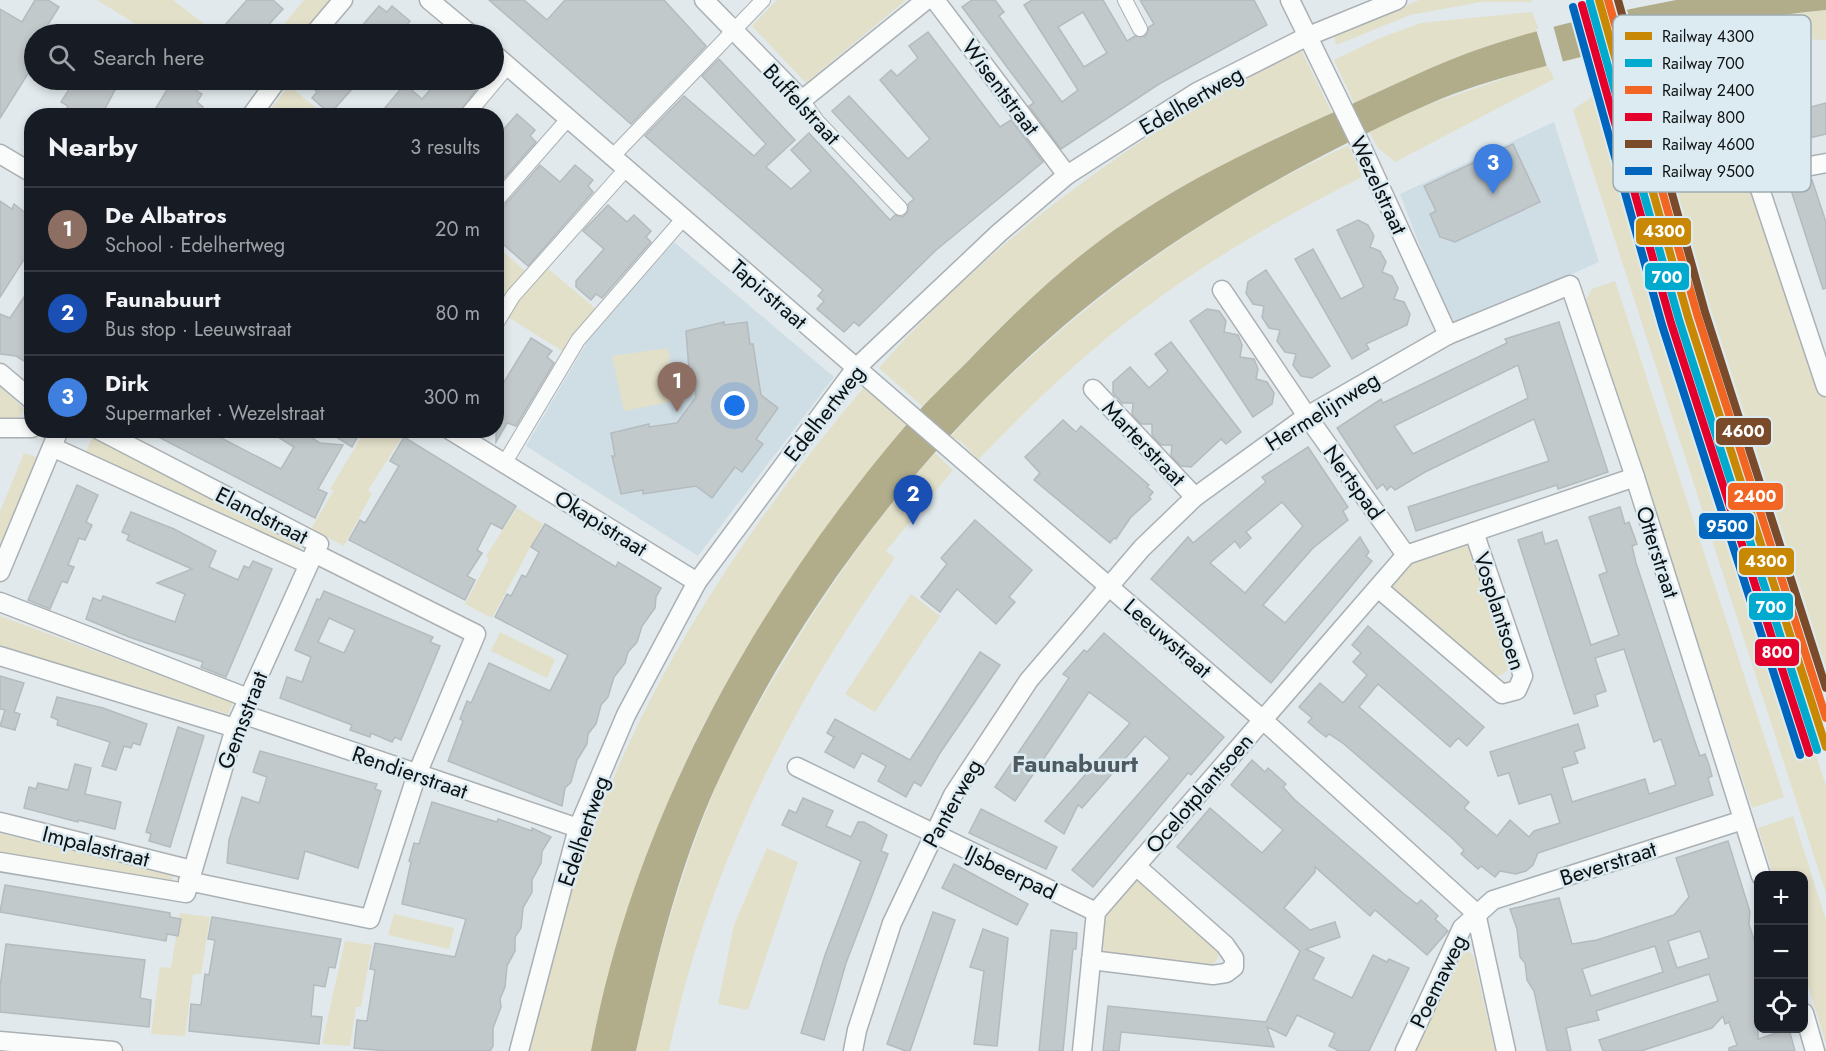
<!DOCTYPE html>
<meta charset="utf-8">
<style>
:root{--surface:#171b24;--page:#20242c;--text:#f1f3f6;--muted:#9ea1a6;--line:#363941;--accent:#acb0b2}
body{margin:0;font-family:Jost,sans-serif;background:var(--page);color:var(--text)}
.controls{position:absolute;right:18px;bottom:18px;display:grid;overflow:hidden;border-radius:12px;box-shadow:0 3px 9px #0003}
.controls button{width:54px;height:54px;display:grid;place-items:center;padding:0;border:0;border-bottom:2px solid var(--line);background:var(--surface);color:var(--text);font:30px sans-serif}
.you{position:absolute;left:735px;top:406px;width:21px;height:21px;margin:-15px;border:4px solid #fff;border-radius:50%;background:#1a73e8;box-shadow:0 0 0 9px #1a73e833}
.badge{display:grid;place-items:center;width:39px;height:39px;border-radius:50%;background:var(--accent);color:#fff;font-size:20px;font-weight:700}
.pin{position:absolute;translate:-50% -50px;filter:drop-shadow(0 2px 3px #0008)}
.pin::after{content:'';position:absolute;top:32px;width:21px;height:18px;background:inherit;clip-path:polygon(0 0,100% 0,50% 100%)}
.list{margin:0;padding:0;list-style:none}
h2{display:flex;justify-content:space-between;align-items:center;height:78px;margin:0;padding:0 24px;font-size:26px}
h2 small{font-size:20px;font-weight:400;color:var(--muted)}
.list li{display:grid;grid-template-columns:39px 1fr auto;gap:18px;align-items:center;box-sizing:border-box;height:84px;padding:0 24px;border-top:2px solid var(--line)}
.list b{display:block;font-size:22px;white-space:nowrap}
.list p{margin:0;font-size:20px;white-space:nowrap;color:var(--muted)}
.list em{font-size:20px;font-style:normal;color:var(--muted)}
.icon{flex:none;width:33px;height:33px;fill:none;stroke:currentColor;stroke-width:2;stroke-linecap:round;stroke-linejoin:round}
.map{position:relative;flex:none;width:1826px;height:1051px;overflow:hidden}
.search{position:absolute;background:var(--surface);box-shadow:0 3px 9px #0003;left:24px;top:24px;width:480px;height:66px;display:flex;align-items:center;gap:15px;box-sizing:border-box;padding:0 21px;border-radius:33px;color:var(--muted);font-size:22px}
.panel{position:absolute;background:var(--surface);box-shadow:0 3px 9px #0003;left:24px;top:108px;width:480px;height:330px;border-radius:24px}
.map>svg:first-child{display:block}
.built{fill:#cfdee5}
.green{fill:#e2e0c9}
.water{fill:#b1ad8b}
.pier{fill:#e1e9ec}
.building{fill:#c2c9cb;stroke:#b4bbbe;stroke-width:1.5;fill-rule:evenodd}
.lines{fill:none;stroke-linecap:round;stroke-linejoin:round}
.pedestrian-casing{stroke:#aab0b3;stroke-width:16}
.minor-casing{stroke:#aab0b3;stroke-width:21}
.pedestrian{stroke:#fafcfc;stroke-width:14}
.minor{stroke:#fafcfc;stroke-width:18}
.rail-1-casing{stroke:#dcebf1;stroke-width:12}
.rail-2-casing{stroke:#dcebf1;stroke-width:12}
.rail-3-casing{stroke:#dcebf1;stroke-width:12}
.rail-4-casing{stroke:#dcebf1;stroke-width:12}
.rail-5-casing{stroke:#dcebf1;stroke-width:12}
.rail-6-casing{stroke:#dcebf1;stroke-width:12}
.rail-1{stroke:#c88804;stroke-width:8}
.rail-2{stroke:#00a9ce;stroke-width:8}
.rail-3{stroke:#f26522;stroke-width:8}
.rail-4{stroke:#e4002b;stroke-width:8}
.rail-5{stroke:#7a4b2a;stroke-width:8}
.rail-6{stroke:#0065bd;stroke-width:8}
.labels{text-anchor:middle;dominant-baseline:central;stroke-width:5;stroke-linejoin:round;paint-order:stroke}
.street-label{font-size:22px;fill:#0c1113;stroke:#dcebf1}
.neighbourhood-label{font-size:24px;font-weight:bold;fill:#4e5a60;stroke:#dcebf1}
.key{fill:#dcebf1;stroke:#9eaaae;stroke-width:1.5}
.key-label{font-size:16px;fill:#0c1113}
.line-badge{stroke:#dcebf1;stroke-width:2}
.badge-label{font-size:16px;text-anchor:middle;font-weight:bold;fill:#fff}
</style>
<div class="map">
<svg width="1826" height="1051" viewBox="0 0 1826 1051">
<rect width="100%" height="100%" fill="#e1e9ec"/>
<g class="built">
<polygon points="1554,122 1599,262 1451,328 1400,194"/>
<polygon points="674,242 834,377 698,556 526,446 587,342"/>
</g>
<g class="green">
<polygon points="97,0 173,0 217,34 152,34"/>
<polygon points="304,0 330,0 302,34 276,34"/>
<polygon points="777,0 906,0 806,83 752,26"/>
<polygon points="1419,0 1531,0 1532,2 1481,2 1410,15 1336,45 1334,36"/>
<polygon points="1826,10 1826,40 1734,36 1645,46 1634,43 1763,18"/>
<path d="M1532 12 1540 32C1474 49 1415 74 1354 103L1334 60 1380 38 1421 23Z"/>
<path d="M1301 50 1332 113C1261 145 1189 178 1124 223 1049 275 986 342 923 407L879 368C991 239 1147 125 1301 50Z"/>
<polygon points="1547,64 1554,79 1395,162 1378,148 1369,131 1432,103"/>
<path d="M1670 69C1683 106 1690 157 1732 174 1738 176 1748 174 1755 174L1826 398V669L1670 182 1645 71Z"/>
<polygon points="289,86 325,115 266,115"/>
<polygon points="1604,88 1614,112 1661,276 1826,786 1826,893 1573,110"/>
<path d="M1349 145 1362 177C1285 216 1209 259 1140 312 1081 356 1028 408 978 460L962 442 951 437C975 407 1003 382 1031 357 1125 271 1233 198 1349 145Z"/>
<polygon points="496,245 535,280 546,267 596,309 564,352 508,317 514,306 497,294"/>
<polygon points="1615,281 1784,797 1752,808 1586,300 1592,289"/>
<polygon points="668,348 675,401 624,411 612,356"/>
<path d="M866 385 908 422C832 518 760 617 703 726 675 780 655 837 636 894 618 945 601 998 591 1051H530C579 791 696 585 866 385Z"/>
<polygon points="0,386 24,409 18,420 0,421"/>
<polygon points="365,431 392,431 402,437 368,490 372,493 344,546 311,529 334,490 330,489"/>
<polygon points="93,435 303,544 298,552 85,454"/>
<polygon points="24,453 39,458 0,548 0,512"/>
<path d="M935 453 953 470 886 551 895 558C789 706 707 872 669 1051H636C656 964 678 877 713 794 729 754 752 715 774 678 821 598 873 522 935 453Z"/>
<polygon points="517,508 543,524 492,618 465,604 489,559 486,556"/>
<path d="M1468 543 1473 546 1510 666C1505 675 1500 677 1490 676L1392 589C1397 556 1442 552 1468 543Z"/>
<polygon points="911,594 940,616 875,712 845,694"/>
<polygon points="0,616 233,702 228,714 0,646"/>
<polygon points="500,632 555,659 547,678 491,651"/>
<polygon points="1793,816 1826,920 1826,1044 1804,972 1804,876 1773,875 1758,828"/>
<polygon points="0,833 173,876 172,880 0,854"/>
<polygon points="767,848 798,862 748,1010 718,1004 734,925"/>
<polygon points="1137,876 1219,951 1218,958 1210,969 1101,954 1102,914"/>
<polygon points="180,913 210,917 201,974 193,974 185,1036 151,1034 160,967 171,968"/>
<polygon points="394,914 454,928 449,949 388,935"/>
<polygon points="345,941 372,945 361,1007 356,1007 350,1046 322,1044"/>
<polygon points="1467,949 1473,955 1495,1051 1413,1051 1457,956"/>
</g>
<path class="water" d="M1676 0H1826V10C1753 17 1680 33 1608 50 1548 66 1486 79 1429 104 1311 157 1179 230 1079 313 925 441 797 608 714 790 677 873 656 963 636 1051H591C634 819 755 602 907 424 926 402 948 381 969 360 1017 310 1068 261 1126 222 1191 177 1261 145 1332 113 1384 90 1434 64 1488 46 1548 26 1613 12 1676 0Z"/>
<g class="pier">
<polygon points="1626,7 1636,46 1598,56 1588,16"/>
<polygon points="1553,25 1563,62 1547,67 1536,29"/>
</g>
<g class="building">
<polygon points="35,0 48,0 59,7 42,34 34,34 34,64 0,118 0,9 22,22"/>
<polygon points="247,0 273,0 283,9 260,34 217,34"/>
<polygon points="489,0 524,0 547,20 565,0 664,0 706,46 631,124"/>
<path d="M972 0H995L1004 12 999 16 1062 102 1078 90 1024 5 1032 0H1103L1127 41 1135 36 1145 37 1149 27 1154 24 1140 0H1254L1267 25 1159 84 1061 149 1029 106 1034 103 962 7ZM1083 12 1107 53 1084 67 1058 27Z"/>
<polygon points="379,6 387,12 392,6 410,21 399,34 355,34"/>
<polygon points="928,32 1000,127 1011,120 1043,162 935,251 859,326 854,322 844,332 817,309 824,301 818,296 823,290 645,136 684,96 754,156 766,144 702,76 719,59 795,140 766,167 791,189 811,171 791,150 809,133 890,220 895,215 903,217 908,211 908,204 914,199 832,111 849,96 908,159 930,139 880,80 891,70 897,76 918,58 909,46"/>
<polygon points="75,80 112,80 108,86 115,90 101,116 63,116 68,106 61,102"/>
<polygon points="173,80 187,80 194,84 192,88 202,94 197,102 203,107 198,116 151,116"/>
<polygon points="306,80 360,80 330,114 312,98 317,92"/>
<polygon points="439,80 467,80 476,90 457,116 378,116 405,84 422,99"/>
<polygon points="1826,103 1826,134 1777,146 1777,143 1768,145 1765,129 1773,127 1772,124 1808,115 1807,108"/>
<polygon points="517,114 535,130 530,136 536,142 496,187 496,138"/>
<polygon points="1513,144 1540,202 1455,242 1440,237 1430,214 1436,211 1424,186"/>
<polygon points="540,165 560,182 575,165 593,180 588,186 593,192 528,266 496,238 496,210 503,207"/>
<polygon points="1808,178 1809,181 1812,180 1826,222 1826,288 1823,289 1790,187 1793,186 1792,181"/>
<polygon points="0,201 12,209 14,204 32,218 32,247 0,297"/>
<polygon points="608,205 627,222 634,215 651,231 646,237 651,242 602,298 596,294 591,300 576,287 576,281 604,249 583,231"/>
<polygon points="1358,220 1368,225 1374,236 1370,247 1380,251 1386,262 1382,272 1392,276 1398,288 1394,299 1404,302 1410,314 1407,325 1366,344 1369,349 1352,359 1295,259 1313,249 1341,299 1364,287 1337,230"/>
<polygon points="1266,270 1330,366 1312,378 1301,376 1293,365 1296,354 1285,352 1277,341 1280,330 1269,328 1262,317 1264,306 1253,304 1246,293 1248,282"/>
<polygon points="32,285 32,366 16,356 0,354 0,314 10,318"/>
<polygon points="1207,309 1219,311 1226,321 1224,332 1238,335 1242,345 1240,357 1254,359 1258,369 1256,379 1267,382 1274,393 1272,404 1253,417 1190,321"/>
<polygon points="724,322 724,325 747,322 750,344 753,344 761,395 778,408 756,439 763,444 742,472 735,467 712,498 696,486 643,494 643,490 621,494 612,456 615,456 611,433 649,424 649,427 677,423 696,397 692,369 689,370 686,331"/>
<path d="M1559 322 1608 472 1558 489 1557 485 1416 531 1408 507 1549 461 1534 419 1425 472 1395 490 1391 486 1387 490 1383 484 1377 489 1337 428 1381 399 1383 403 1507 343 1505 339ZM1518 365 1528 398 1413 454 1394 426Z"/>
<polygon points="531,338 552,351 547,357 554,363 516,426 507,423 496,442 496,395"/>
<polygon points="1171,342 1241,432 1226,444 1221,439 1191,467 1181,466 1171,456 1172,445 1161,445 1152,435 1152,424 1141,424 1132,414 1133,403 1122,403 1113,393 1113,382 1130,367 1149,388 1168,371 1155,354"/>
<polygon points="1063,420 1076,432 1081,426 1149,485 1147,487 1153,492 1149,497 1151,499 1131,517 1116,539 1114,538 1110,543 1034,480 1040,473 1025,457"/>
<polygon points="145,430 206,430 281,469 294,447 267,430 299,430 320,443 343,445 318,489 327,493 315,518"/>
<polygon points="325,430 361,430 352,447"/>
<polygon points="404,437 516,506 502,529 491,523 477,550 482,553 467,576 475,580 465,600 349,540 360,520 365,523 399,466 390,461"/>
<path d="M1308 447 1348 507 1343 511 1348 520 1313 548 1263 605 1285 623 1360 537 1369 552 1366 556 1372 561 1271 683 1151 579 1188 537 1193 543 1266 482 1262 477ZM1282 502 1303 526 1245 593 1210 563 1235 541 1240 548 1251 538 1246 532Z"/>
<polygon points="77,485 98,495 86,522 92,525 85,540 79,538 68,565 74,567 67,583 62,581 50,609 28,600"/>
<polygon points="1620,507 1625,524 1629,522 1637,544 1632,546 1636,563 1694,739 1700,756 1705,754 1709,765 1712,776 1708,778 1713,795 1538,853 1533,865 1526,871 1516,874 1500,871 1495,877 1481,866 1478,869 1461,854 1464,850 1452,838 1344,744 1329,734 1326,737 1317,730 1308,722 1312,718 1299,707 1320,683 1343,703 1367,675 1353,662 1361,653 1352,645 1368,626 1484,727 1467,746 1458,738 1450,747 1378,684 1359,707 1469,802 1464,808 1497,836 1510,820 1529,837 1534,831 1560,823 1551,794 1519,804 1509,773 1498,776 1490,752 1578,724 1585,748 1574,752 1578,763 1562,768 1572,802 1645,779 1649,794 1676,785 1661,739 1654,742 1624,649 1595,658 1606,691 1595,695 1598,706 1574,714 1518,540 1542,532 1545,544 1557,540 1591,645 1619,635 1599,575 1607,572 1589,517"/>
<polygon points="131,512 174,529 216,551 209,567 238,580 244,566 249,568 253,561 272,569 226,677 201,667 203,662 129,637 86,619 93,598 101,601 103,596 175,622 185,594 157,583 192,569 127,540 129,535 122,532"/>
<polygon points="975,520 1032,570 1009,597 1015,602 996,624 957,589 940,612 921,597 947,564 941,558"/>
<polygon points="545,524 616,567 618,562 661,588 656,597 655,608 642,626 637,642 628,652 625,663 614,677 608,697 601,705 596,724 588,734 587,744 577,760 571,782 565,788 562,806 448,761 463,721 460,719 467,701 471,703 489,663 550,691 568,655 495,617 507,594 511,596 522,575 526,577 539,552 531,547"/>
<path d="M324 591 433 637 430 642 440 646 401 740 395 737 392 742 371 733 370 737 350 730 352 725 280 698 287 677 302 682 311 657 295 650 317 599 320 600ZM329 618 355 630 344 653 318 642Z"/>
<polygon points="1104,633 1224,737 1191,775 1188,773 1093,887 1072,870 1170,758 1145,736 1082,808 1078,805 1064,834 1045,821 1130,723 1089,692 1015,801 995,787 1069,678 1063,674 1084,650 1087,652"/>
<polygon points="980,652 1000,665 940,753 921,786 914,782 906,797 878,781 886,766 862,753 854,768 825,752 834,737 827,733 835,719 910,760"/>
<polygon points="0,676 24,683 14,712 20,714 15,730 0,726 5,710 0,709"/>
<polygon points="57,697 103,708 147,724 140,745 133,743 131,748 124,746 116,770 102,766 110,742 57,725 58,720 51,717"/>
<polygon points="178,727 204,736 170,847 149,841 151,834 146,832"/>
<polygon points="260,751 377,784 375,789 381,791 358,868 305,851 298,879 227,863 229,840 242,797 259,803 267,777 253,772"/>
<polygon points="1252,760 1265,772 1268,768 1286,784 1283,787 1295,800 1403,893 1417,904 1421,900 1430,908 1438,916 1435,919 1448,931 1427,955 1375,910 1370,916 1315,867 1315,872 1284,908 1310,930 1335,922 1340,937 1306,949 1324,958 1313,979 1352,998 1373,955 1387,962 1389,959 1409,968 1369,1051 1339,1051 1329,1046 1335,1033 1297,1015 1286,1036 1267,1027 1274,1047 1121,1032 1119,1051 1103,1051 1108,1006 1266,1022 1300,951 1177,847 1210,808 1262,853 1283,830 1231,785"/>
<polygon points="75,764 91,768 85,794 121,802 115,829 78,820 78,822 24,808 29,787 36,789 38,783 68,790"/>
<polygon points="803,798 833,811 826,826 851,837 858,822 864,822 887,835 881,851 888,854 846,963 824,1040 801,1033 825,955 861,861 782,825 789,810 796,813"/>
<polygon points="432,802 497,822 498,819 532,831 532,828 551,837 542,851 541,863 532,880 532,892 523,908 521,928 515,937 515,951 507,966 505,987 500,999 501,1007 493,1028 493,1046 490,1051 388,1051 354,1048 357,1020 367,1021 375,970 370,969 375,943 455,957 466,919 402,904 411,862 409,861 414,843 419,844"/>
<polygon points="981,809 1057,847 1046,869 969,833"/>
<path d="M1728 841 1750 912 1749 924 1758 953V1039L1789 1029 1795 1051H1729V1048L1737 1045 1729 1022 1725 1024 1723 1016 1712 1028 1641 1051H1603L1599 1040 1718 1001 1709 974 1596 1011 1599 1020 1566 1028 1571 1051H1547L1534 991 1527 980 1525 963 1520 957 1517 929 1510 909 1559 898 1572 944 1597 940 1674 915 1689 897 1676 858ZM1700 931 1709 958 1677 968 1668 941ZM1655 946 1663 972 1591 996 1582 969Z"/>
<polygon points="954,864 1028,904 1017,925 942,888"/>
<polygon points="5,885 170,913 170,917 181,919 178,936 167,934 166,941 0,912"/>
<polygon points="933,912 955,920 910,1051 906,1051 887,1044"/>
<polygon points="212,917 341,939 335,968 329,967 325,987 314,985 311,1016 322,1017 319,1044 189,1031 191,1004 201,1005 205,974 209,975 215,940 208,939"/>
<polygon points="983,929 1008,938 997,1046 974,1044 984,971 970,967"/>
<polygon points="1051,930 1077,933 1076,949 1073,949 1063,1051 1039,1051"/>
<polygon points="6,944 145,960 140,998 151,1000 149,1027 0,1012 0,987"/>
</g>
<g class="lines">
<g class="pedestrian-casing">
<g id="pedestrian">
<polyline points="1125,0 1140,29"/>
<polyline points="802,100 817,121 900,208"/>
<polyline points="466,116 508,66"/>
<polyline points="612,157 763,0"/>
<polyline points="496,201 568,119"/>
<polyline points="496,324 513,296 626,169"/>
<polyline points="504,464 578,340 683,219"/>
</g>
</g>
<g class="minor-casing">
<g id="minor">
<polyline points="429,0 470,34"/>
<polyline points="704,0 802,100 926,0"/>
<polyline points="935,0 1067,175"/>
<polyline points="1290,0 1360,143 1448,335"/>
<polyline points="314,34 343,0"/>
<polyline points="494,54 1263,720 1476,913"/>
<polyline points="251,116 277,80"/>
<polyline points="0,154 32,173"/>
<polyline points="1826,163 1767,174 1759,186 1826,387"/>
<polyline points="1222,290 1307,416 1406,555"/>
<polyline points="0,373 32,400"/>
<polyline points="1093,389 1195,497"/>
<polyline points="0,428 32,428"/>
<polyline points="99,430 319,544 314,553 476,634 417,774 370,919 188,881"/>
<polyline points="450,430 697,582"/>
<polyline points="52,447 308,564"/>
<polyline points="0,572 59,430"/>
<polyline points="1378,588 1502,694 1517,690 1523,676 1474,532"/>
<polyline points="0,602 248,698"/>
<polyline points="0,656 235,728"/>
<polyline points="242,714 578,828"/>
<polyline points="797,767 1096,912"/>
<polyline points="0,822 192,870"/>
<polyline points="0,862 186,893 235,728 314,553"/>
<polyline points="1476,913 1506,1051"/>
<polyline points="1091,960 1213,975 1226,973 1234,967 1234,958 1225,945 1136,866"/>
<polyline points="1804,1013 1815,1051"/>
<polyline points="0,1041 113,1051"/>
<polyline points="519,1051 578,828 626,715 697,582 855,369 999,233 1067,175 1197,92 1306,37 1397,0"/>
<polyline points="853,1051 857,1030 892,923 953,795 1029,680 1142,548 1195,497 1307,416 1448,335 1570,285 1635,477 1761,876"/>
<polyline points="1082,1051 1096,912 1406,555 1635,477"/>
<polyline points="1405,1051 1462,928 1493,900 1743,820"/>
</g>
</g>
<use href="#pedestrian" class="pedestrian"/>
<use href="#minor" class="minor"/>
<g class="rail-1-casing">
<polyline id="rail-1" points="1599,0 1688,317 1826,747"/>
</g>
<g class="rail-2-casing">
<polyline id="rail-2" points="1590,2 1679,320 1817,750"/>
</g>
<g class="rail-3-casing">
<polyline id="rail-3" points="1608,0 1697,314 1826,718"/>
</g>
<g class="rail-4-casing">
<polyline id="rail-4" points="1582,5 1671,323 1809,753"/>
</g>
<g class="rail-5-casing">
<polyline id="rail-5" points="1618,0 1705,312 1826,688"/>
</g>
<g class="rail-6-casing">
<polyline id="rail-6" points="1573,7 1662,325 1800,755"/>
</g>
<use href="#rail-1" class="rail-1"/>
<use href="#rail-2" class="rail-2"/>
<use href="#rail-3" class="rail-3"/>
<use href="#rail-4" class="rail-4"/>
<use href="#rail-5" class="rail-5"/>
<use href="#rail-6" class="rail-6"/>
</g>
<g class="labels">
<g class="street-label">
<text transform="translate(1001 87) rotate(53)">Wisentstraat</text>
<text transform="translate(1191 100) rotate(-30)">Edelhertweg</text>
<text transform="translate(802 104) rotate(47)">Buffelstraat</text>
<text transform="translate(1379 185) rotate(65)">Wezelstraat</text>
<text transform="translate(769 294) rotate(41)">Tapirstraat</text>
<text transform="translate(1322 411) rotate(-32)">Hermelijnweg</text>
<text transform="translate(824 413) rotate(-52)">Edelhertweg</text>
<text transform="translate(1144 443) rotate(46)">Marterstraat</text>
<text transform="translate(1354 482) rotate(54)">Nertspad</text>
<text transform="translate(262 515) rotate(27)">Elandstraat</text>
<text transform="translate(601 523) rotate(32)">Okapistraat</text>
<text transform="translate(1658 552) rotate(72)">Otterstraat</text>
<text transform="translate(1500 611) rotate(72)">Vosplantsoen</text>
<text transform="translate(1168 638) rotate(41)">Leeuwstraat</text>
<text transform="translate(242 720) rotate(-69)">Gemsstraat</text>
<text transform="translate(410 772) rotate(19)">Rendierstraat</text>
<text transform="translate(1199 793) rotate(-49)">Ocelotplantsoen</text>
<text transform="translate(952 803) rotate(-61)">Panterweg</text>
<text transform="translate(583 831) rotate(-71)">Edelhertweg</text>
<text transform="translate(96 846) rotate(14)">Impalastraat</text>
<text transform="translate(1608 863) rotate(-18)">Beverstraat</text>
<text transform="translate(1011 872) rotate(25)">IJsbeerpad</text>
<text transform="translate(1438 981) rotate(-64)">Poemaweg</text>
</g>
<g class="neighbourhood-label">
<text x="1075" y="763">Faunabuurt</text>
</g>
</g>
<rect x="1613" y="15" width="198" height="177" rx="9" class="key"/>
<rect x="1625" y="32" width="27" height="8" fill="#c88804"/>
<rect x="1625" y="59" width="27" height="8" fill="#00a9ce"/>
<rect x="1625" y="86" width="27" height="8" fill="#f26522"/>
<rect x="1625" y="113" width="27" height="8" fill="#e4002b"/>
<rect x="1625" y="140" width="27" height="8" fill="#7a4b2a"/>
<rect x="1625" y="167" width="27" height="8" fill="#0065bd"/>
<g class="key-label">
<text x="1662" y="42">Railway 4300</text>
<text x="1662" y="69">Railway 700</text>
<text x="1662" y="96">Railway 2400</text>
<text x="1662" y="123">Railway 800</text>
<text x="1662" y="150">Railway 4600</text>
<text x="1662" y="177">Railway 9500</text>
</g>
<g class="line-badge">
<rect x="1635" y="217" width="57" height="29" rx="6" fill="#c88804"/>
<rect x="1644" y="262" width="46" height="29" rx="6" fill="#00a9ce"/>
<rect x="1715" y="417" width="57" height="29" rx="6" fill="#7a4b2a"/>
<rect x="1727" y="482" width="57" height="29" rx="6" fill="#f26522"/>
<rect x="1698" y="512" width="57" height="28" rx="6" fill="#0065bd"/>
<rect x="1738" y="547" width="57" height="29" rx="6" fill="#c88804"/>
<rect x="1748" y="592" width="46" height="29" rx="6" fill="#00a9ce"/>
<rect x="1754" y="638" width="46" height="29" rx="6" fill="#e4002b"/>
</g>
<g class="badge-label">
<text x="1664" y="237">4300</text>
<text x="1667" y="283">700</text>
<text x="1743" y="437">4600</text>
<text x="1755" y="502">2400</text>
<text x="1727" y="532">9500</text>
<text x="1766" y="567">4300</text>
<text x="1771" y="613">700</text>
<text x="1777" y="658">800</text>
</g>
</svg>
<div class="controls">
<button>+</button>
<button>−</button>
<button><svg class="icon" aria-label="locate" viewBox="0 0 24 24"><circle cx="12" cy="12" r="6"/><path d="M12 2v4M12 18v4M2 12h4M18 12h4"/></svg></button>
</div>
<div class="you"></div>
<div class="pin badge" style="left:677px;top:412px;background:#8d6e63">1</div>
<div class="pin badge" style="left:913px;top:525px;background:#1a4fb4">2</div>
<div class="pin badge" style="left:1493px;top:194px;background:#3f7fe0">3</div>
<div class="search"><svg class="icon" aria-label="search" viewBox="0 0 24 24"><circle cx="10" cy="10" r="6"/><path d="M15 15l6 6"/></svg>Search here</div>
<section class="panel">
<h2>Nearby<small>3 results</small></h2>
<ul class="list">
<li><span class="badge" style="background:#8d6e63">1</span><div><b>De Albatros</b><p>School · Edelhertweg</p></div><em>20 m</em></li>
<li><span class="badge" style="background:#1a4fb4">2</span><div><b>Faunabuurt</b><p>Bus stop · Leeuwstraat</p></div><em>80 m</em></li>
<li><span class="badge" style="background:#3f7fe0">3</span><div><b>Dirk</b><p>Supermarket · Wezelstraat</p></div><em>300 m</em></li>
</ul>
</section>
</div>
